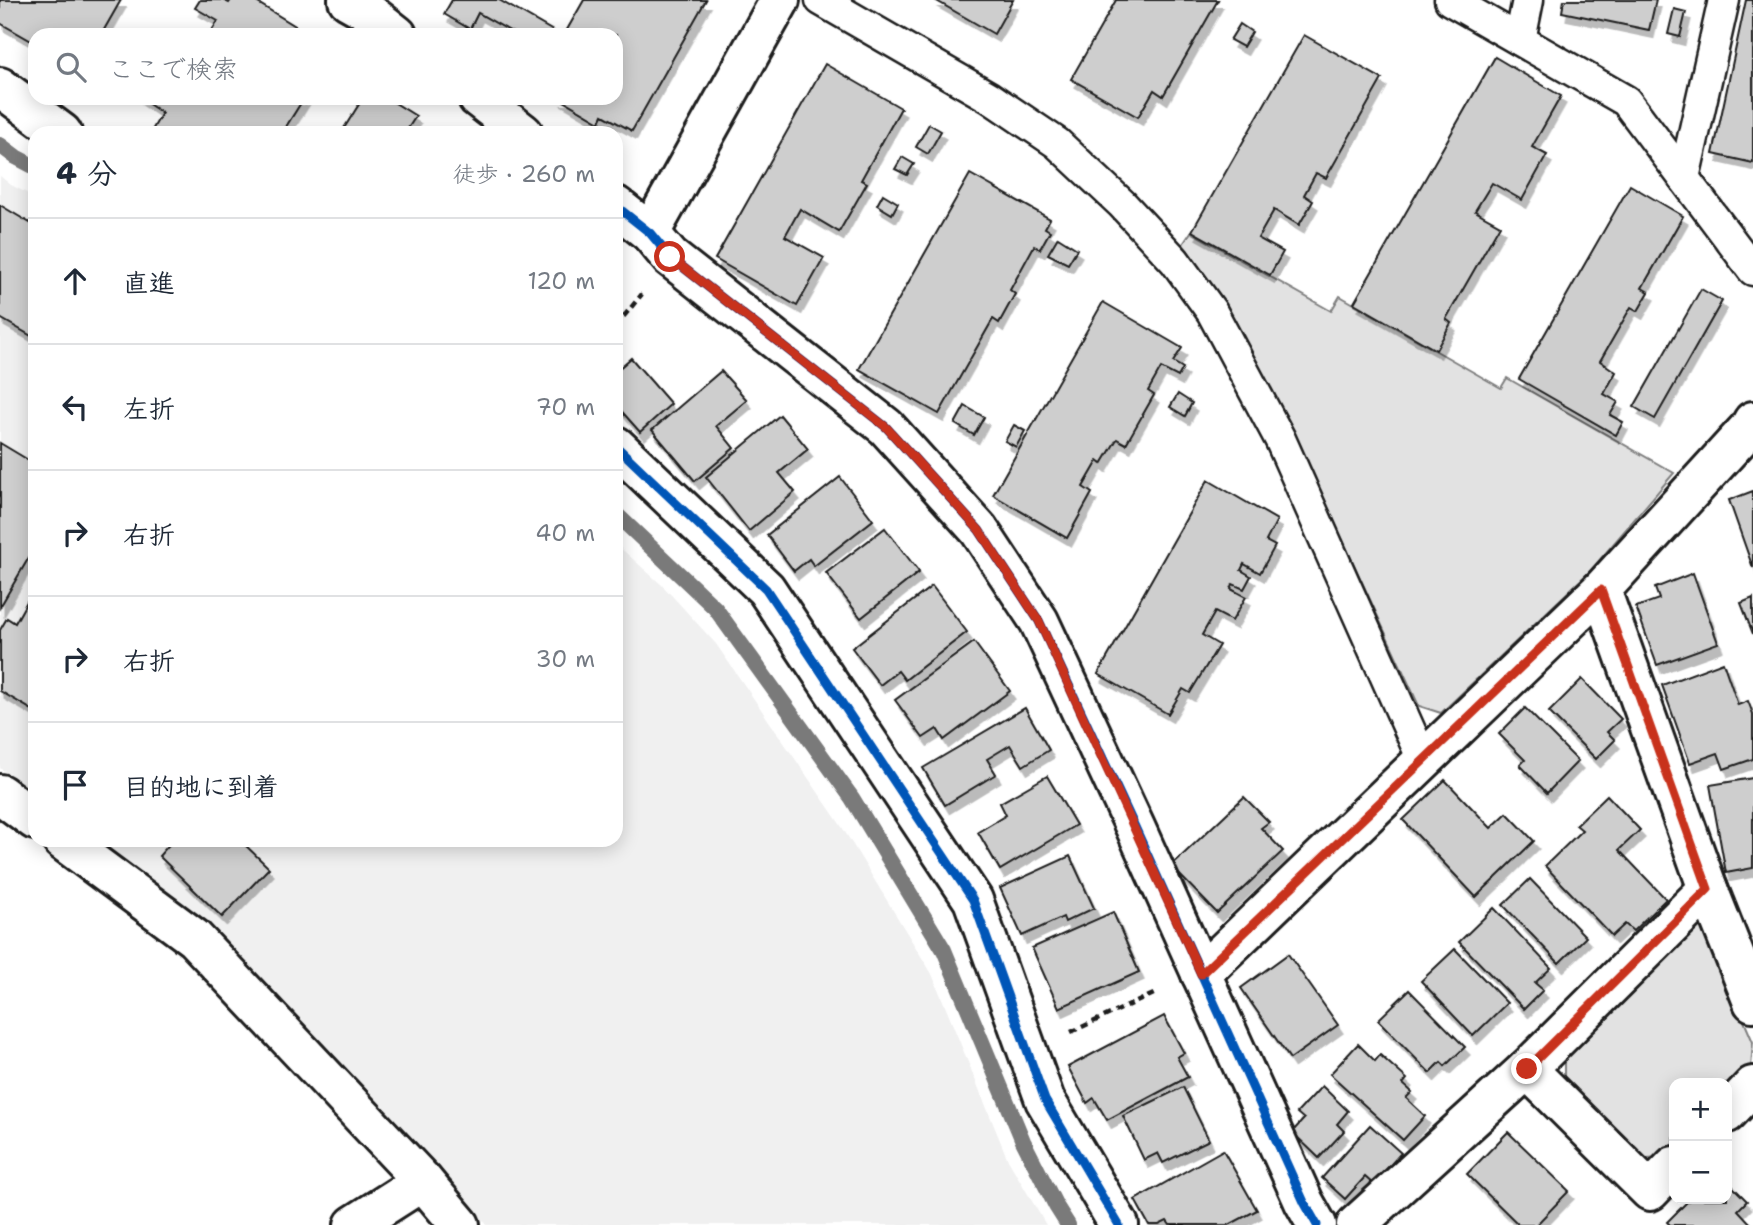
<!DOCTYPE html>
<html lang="ja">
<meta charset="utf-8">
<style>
:root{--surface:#fff;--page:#f2f2f3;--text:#1f2937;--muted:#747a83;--line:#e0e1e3}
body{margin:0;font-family:"Shantell Sans","Klee One",sans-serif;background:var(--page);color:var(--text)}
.controls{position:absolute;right:21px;bottom:21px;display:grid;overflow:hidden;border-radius:14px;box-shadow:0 4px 18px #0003}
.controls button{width:63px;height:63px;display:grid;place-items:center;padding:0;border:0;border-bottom:2px solid var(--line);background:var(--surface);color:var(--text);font:35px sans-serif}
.stop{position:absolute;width:21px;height:21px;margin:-16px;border:5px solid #c8321e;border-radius:50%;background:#fff}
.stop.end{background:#c8321e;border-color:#fff;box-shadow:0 2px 7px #0008}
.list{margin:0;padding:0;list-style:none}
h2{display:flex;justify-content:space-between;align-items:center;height:91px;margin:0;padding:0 28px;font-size:30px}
h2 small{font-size:23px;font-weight:400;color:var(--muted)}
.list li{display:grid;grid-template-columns:46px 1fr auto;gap:21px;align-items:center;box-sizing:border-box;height:126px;padding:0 28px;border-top:2px solid var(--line)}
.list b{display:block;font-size:26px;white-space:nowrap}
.list em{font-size:23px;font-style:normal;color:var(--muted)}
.icon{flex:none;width:38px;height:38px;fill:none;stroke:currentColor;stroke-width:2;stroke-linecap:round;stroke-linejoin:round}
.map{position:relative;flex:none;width:1753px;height:1225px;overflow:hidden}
.search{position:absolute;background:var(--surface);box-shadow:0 4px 18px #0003;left:28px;top:28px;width:595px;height:77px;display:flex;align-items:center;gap:18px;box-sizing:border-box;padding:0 24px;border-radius:21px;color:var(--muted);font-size:26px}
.panel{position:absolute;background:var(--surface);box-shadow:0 4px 18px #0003;left:28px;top:126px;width:595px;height:721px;border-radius:21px}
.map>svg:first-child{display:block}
.built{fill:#f0f0f0}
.green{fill:#e2e2e2;stroke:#7f7f7f;stroke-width:2}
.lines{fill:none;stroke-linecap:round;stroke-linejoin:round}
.stream{stroke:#7a7a7a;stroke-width:16}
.building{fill:#cecece;stroke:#1c1c1c;stroke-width:2;filter:url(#shadow)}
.lane-casing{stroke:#1c1c1c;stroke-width:35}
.street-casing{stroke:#1c1c1c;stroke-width:44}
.secondary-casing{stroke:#1c1c1c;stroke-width:44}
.path{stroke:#1c1c1c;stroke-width:4.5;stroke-dasharray:7 5;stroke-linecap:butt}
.lane{stroke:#fff;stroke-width:30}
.street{stroke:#fff;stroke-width:38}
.secondary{stroke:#fff;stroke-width:38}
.cycleway-casing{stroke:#fff;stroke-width:13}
.cycleway{stroke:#0057b8;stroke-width:9}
.route{stroke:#c8321e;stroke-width:9}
</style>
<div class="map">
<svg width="1753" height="1225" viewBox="0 0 1753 1225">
<defs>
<filter id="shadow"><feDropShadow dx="4.5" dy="8" stdDeviation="0" flood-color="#0004"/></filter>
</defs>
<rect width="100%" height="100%" fill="#fff"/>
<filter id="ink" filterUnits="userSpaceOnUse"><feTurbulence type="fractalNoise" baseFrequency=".0143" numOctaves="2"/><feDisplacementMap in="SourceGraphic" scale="14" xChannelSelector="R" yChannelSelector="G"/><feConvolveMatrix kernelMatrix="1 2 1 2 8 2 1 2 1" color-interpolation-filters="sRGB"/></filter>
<g filter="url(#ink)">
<g class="built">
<polygon points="0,176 11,185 35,197 35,795 0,768"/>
<polygon points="616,544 663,586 716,644 842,827 932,974 1008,1160 1046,1225 487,1225 438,1165 210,926 96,840 616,840"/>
</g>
<g class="green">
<polygon points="1191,232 1331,311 1340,296 1501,388 1507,378 1674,473 1591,570 1441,713 1419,706 1292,430 1222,299 1183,244"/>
<polygon points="1702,923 1753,1042 1751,1068 1727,1092 1727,1083 1674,1083 1674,1144 1661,1157 1633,1159 1564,1088 1564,1052 1691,924"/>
</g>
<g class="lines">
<g class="stream">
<polyline points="0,145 16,157 35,167"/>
<polyline points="616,514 715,608 852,798 944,950 1023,1141 1056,1206 1068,1225"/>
</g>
</g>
<g class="building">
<polygon points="0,0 121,0 101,35 35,35 35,43 0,23"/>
<polygon points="200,0 223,0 229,3 231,0 253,0 310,35 209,35 218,21 195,8"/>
<polygon points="452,0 499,0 560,35 517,35 478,13 470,29 444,14"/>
<polygon points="584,0 706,0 632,131 603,115 600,122 559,98 616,98 616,35 564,35"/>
<polygon points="935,0 1013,0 994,34"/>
<polygon points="1116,0 1218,0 1163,96 1154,90 1138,117 1071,79"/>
<polygon points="1564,0 1656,0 1649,30 1562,12"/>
<polygon points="1746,0 1753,0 1753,163 1713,154"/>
<polygon points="1674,9 1686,12 1680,37 1668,34"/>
<polygon points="1240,24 1252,32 1243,47 1230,40"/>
<polygon points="1304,35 1382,79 1326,178 1316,173 1304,195 1313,201 1299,225 1274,210 1258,238 1283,252 1270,275 1192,231"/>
<polygon points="1495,57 1561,96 1532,147 1547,155 1522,200 1492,183 1475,211 1500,225 1446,319 1451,323 1436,350 1354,303"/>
<polygon points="825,64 901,108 861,180 867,183 839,232 800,209 785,236 824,258 797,306 715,259"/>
<polygon points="140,98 304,98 282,133 153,133 151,132 162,113"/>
<polygon points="363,98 387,98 416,116 405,133 341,133"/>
<polygon points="929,124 941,131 928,154 916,147"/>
<polygon points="902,157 914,164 907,175 895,169"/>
<polygon points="970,174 1050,219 1045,228 1050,231 1040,249 1034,246 1010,290 1015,294 999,323 993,319 939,414 859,369"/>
<polygon points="1630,185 1683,216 1642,288 1649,292 1638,311 1631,307 1600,361 1616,372 1604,394 1618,402 1610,415 1623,422 1616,435 1519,379"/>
<polygon points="883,194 898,203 892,214 877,205"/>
<polygon points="0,205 35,226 35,338 0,318"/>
<polygon points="1058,237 1077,249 1068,264 1048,254"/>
<polygon points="1701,289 1722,301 1655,419 1634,407"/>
<polygon points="1103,302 1182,348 1173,362 1183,368 1178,377 1161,368 1148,391 1154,395 1126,444 1117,439 1102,464 1098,461 1083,487 1092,493 1067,538 993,495"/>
<polygon points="631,358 671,404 640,432 616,405 616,371"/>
<polygon points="721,371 747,400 716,426 734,448 695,481 652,430"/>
<polygon points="1178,394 1192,403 1185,416 1170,407"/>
<polygon points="965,406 984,417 974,435 955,424"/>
<polygon points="780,415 808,449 779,473 795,492 749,531 706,477"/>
<polygon points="1014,425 1025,431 1016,447 1005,441"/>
<polygon points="0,443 35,464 35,547 0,607"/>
<polygon points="840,477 873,520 814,566 809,559 794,571 767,535"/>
<polygon points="1208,480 1277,520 1266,541 1275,546 1260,573 1244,564 1241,570 1251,576 1244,589 1233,584 1231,589 1246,597 1232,621 1215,612 1202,635 1219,645 1190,693 1183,689 1168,714 1098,674"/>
<polygon points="1753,491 1753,568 1729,500"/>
<polygon points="885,528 919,572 861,618 826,573"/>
<polygon points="1693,573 1718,643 1657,665 1636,607 1659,599 1655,588"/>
<polygon points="932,586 967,632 905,680 898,671 880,685 852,648"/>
<polygon points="35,587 35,709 34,711 0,691 0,630 7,618 15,623"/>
<polygon points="1753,598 1753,634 1741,603"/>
<polygon points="974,642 1010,691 944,740 937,729 923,738 895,700"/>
<polygon points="1723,662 1738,705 1748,701 1753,714 1753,759 1724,769 1718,753 1690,763 1662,685"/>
<polygon points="1582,679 1621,719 1607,732 1615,740 1596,759 1549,712"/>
<polygon points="1025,708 1049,750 1023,766 1010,745 987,759 996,774 945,805 923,768"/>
<polygon points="1525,708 1578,761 1547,793 1520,765 1525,760 1499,734"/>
<polygon points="1047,776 1076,825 1000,870 978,832 1006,815 1000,803"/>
<polygon points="1753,778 1753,868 1726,873 1710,785"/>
<polygon points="1445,780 1491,828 1507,813 1534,841 1476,897 1403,820"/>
<polygon points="1607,795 1640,830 1619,850 1666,899 1633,931 1625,924 1612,936 1545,866 1582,830 1576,825"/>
<polygon points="1244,797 1269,822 1261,828 1283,851 1217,913 1171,866"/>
<polygon points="173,840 240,840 269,868 222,917 159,856"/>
<polygon points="1070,856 1094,908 1065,922 1063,917 1022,936 1000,888"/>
<polygon points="1530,879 1586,937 1559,963 1503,905"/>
<polygon points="1494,908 1551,968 1535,983 1543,990 1524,1009 1459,942"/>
<polygon points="1113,912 1139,972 1059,1008 1032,948"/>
<polygon points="1455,949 1507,1003 1473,1036 1421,981"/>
<polygon points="1288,954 1338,1025 1290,1059 1241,988"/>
<polygon points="1409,990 1465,1047 1445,1066 1441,1062 1430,1073 1378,1020"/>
<polygon points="1164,1016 1184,1053 1177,1057 1188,1077 1107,1120 1094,1098 1087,1103 1068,1067"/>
<polygon points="1358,1044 1375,1061 1380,1055 1407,1079 1403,1084 1412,1092 1406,1098 1425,1116 1403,1140 1330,1074"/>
<polygon points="1322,1086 1348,1111 1337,1124 1344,1131 1319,1158 1292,1132 1304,1119 1297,1113"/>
<polygon points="1183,1087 1209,1140 1163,1163 1158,1153 1144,1160 1123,1116"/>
<polygon points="1370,1125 1401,1153 1373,1184 1365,1177 1345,1199 1322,1178"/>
<polygon points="1508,1132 1569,1191 1536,1225 1519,1225 1467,1174"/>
<polygon points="1223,1150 1257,1210 1229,1225 1170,1225 1167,1221 1159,1225 1149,1225 1135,1200"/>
<polygon points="1727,1181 1747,1201 1738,1210 1752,1225 1670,1225 1667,1222 1690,1199 1727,1199"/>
</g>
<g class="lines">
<g class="lane-casing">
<g id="lane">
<polyline points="821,0 989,97 1057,143 1122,204 1175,261 1212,312 1280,439 1423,760"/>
<polyline points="1450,0 1626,101 1753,270"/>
<polyline points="1520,40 1528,0"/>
<polyline points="1684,178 1724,0"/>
</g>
</g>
<g class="street-casing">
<g id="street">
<polyline points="348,0 364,9 397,35"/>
<polyline points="0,87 62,133"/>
<polyline points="478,98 523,133"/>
<polyline points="616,206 650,233 670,257 886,427 979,530 1039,621 1135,827 1304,1202 1317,1225"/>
<polyline points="616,446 766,589 973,900 1045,1100 1119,1225"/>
<polyline points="1601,590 1708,889 1753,1002"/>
<polyline points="0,794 35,820"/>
<polyline points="62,840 194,938 423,1181 460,1225"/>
<polyline points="1201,974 1601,590 1749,428 1753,421"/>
<polyline points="1527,1069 1650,1191 1674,1166"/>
<polyline points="1727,1113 1753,1086"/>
<polyline points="354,1225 423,1181"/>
<polyline points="1356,1225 1527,1069 1708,889"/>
</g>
</g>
<g class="secondary-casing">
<polyline id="secondary" points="650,233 780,0"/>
</g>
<g class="path">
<polyline points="616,326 642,294"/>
<polyline points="1071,1032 1158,992"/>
</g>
<use href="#lane" class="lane"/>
<use href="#street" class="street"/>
<use href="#secondary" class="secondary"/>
<g class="cycleway-casing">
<g id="cycleway">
<polyline points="616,206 650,233 670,257 886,427 979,530 1039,621 1135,827 1304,1202 1317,1225"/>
<polyline points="616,446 766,589 973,900 1045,1100 1119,1225"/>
</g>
</g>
<use href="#cycleway" class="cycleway"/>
</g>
</g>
<g class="lines" filter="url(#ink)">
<polyline class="route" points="670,257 886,427 979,530 1039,621 1201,974 1601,590 1708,889 1527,1069"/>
</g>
</svg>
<div class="controls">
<button>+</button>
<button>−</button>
</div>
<div class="stop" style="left:670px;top:257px"></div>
<div class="stop end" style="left:1527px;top:1069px"></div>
<div class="search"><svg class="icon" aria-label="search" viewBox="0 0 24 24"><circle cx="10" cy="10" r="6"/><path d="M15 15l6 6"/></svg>ここで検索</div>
<section class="panel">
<h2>4 分<small>徒歩 · 260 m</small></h2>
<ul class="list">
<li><svg class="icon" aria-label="ahead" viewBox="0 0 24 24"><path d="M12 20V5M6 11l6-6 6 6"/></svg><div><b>直進</b></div><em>120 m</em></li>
<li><svg class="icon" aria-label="left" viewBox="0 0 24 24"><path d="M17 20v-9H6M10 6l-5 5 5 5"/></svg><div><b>左折</b></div><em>70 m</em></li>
<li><svg class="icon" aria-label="right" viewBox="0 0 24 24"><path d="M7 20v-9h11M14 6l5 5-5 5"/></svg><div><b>右折</b></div><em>40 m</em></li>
<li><svg class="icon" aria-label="right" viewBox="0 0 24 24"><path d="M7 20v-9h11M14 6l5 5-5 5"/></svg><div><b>右折</b></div><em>30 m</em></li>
<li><svg class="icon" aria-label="arrive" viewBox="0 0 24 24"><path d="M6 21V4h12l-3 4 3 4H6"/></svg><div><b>目的地に到着</b></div></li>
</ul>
</section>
</div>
